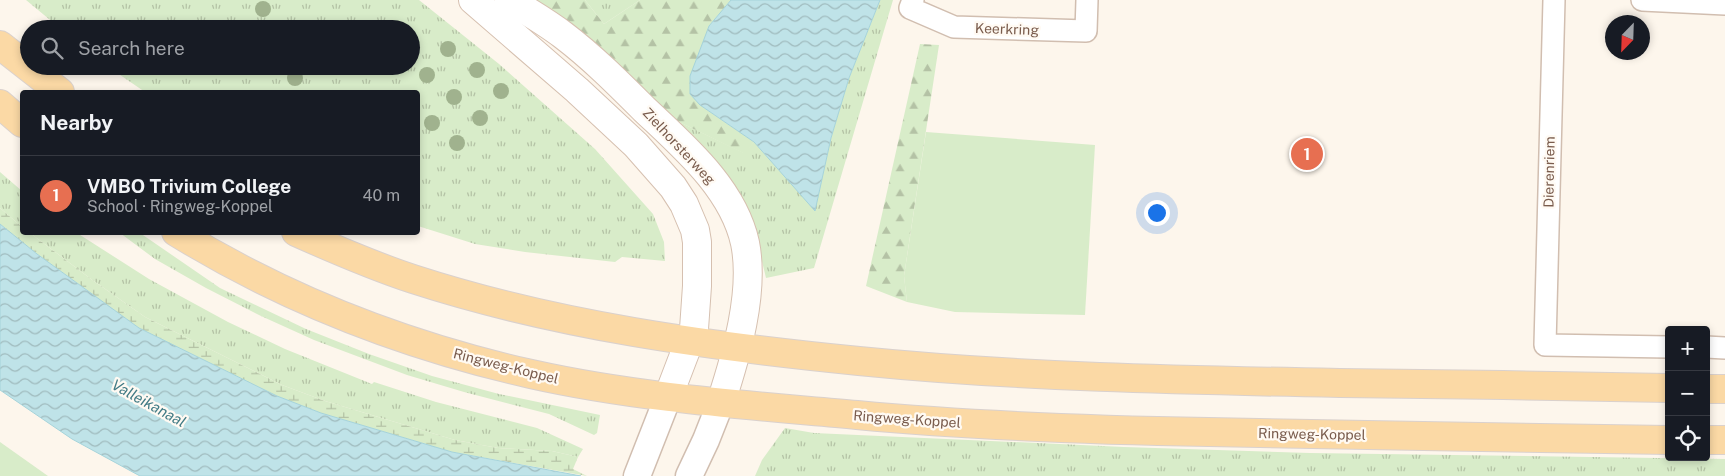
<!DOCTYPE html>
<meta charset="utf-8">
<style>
:root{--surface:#171b24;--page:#242831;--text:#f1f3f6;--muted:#9ea1a6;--line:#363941;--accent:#e76f51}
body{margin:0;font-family:"Public Sans",sans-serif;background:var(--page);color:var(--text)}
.controls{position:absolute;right:15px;bottom:15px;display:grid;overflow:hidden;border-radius:5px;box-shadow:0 2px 8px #0003}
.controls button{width:45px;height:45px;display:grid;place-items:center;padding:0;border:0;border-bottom:1px solid var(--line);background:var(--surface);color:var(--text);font:25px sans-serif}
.compass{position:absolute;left:1605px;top:15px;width:45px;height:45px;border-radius:50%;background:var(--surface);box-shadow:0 2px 8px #0003;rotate:203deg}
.you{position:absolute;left:1156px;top:212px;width:18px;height:18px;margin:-12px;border:4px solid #fff;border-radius:50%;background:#1a73e8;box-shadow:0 0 0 8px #1a73e833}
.badge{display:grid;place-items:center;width:32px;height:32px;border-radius:50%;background:var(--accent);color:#fff;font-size:16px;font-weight:700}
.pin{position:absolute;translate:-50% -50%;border:2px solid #fff;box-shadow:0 1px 5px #0006}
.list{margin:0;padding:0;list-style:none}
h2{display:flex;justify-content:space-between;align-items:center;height:65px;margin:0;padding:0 20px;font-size:21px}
h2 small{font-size:16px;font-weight:400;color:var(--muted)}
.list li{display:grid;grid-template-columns:32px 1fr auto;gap:15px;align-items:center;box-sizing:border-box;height:80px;padding:0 20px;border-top:1px solid var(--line)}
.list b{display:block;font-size:19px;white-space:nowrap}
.list p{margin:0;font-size:16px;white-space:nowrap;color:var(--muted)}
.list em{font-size:16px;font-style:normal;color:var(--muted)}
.icon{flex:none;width:28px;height:28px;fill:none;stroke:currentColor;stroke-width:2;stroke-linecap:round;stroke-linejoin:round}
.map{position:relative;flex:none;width:1725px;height:476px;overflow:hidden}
.search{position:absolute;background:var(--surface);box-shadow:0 2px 8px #0003;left:20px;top:20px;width:400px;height:55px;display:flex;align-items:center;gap:12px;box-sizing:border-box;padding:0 18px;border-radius:28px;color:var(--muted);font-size:19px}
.panel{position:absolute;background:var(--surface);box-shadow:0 2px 8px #0003;left:20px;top:90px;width:400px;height:145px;border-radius:5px}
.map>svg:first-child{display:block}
.grass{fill:url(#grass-tufts)}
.forest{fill:url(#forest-firs)}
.wetland{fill:url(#wetland-marsh)}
.pitch{fill:#d8ecc9}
.water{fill:url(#water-waves);stroke:#a5d3da}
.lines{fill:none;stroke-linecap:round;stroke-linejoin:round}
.minor-casing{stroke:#d1beb0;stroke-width:24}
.tertiary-casing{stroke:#d1beb0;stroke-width:29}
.secondary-casing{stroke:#d6c0b0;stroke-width:30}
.primary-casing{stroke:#dad1cd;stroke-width:30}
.minor{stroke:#fff;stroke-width:21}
.tertiary{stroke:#fff;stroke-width:26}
.secondary{stroke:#fff;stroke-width:28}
.primary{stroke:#fbd9a5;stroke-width:28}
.tree{fill:#a0b28e}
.labels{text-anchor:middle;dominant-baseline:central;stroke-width:4.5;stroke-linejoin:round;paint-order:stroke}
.street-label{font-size:14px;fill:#7a5c4d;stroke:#fffaf3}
.water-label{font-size:15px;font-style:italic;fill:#437c86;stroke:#fffaf3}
</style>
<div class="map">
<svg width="1725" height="476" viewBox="0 0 1725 476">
<defs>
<pattern id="grass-tufts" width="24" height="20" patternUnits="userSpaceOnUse" patternTransform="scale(1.25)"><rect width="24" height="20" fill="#d8ecc9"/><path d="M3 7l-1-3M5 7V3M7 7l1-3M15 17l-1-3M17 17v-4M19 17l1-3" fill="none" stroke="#b4c2a5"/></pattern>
<pattern id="forest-firs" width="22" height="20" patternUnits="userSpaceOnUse" patternTransform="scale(1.25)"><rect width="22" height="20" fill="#d8ecc9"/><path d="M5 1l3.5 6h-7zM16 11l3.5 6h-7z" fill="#b4c2a5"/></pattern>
<pattern id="wetland-marsh" width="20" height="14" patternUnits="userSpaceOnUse" patternTransform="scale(1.25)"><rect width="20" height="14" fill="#d8ecc9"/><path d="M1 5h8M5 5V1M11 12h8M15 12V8" fill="none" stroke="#b4c2a5"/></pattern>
<pattern id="water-waves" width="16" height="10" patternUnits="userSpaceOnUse" patternTransform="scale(1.25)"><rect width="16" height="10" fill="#bfe3e8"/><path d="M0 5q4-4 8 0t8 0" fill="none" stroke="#a0bbbe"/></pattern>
</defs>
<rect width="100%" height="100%" fill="#fdf6ec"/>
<g class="grass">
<polygon points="26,0 419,0 499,64 595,149 653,214 664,242 665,261 622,257 615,262 525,252 475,244 418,226 418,92 145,92 107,66 411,66 411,29 61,29"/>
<polygon points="585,0 640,0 604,24"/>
<polygon points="880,0 893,0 814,268 766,278 761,257 732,191 667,116 744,153 754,142 815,210 831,138 849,78"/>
<polygon points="0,172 22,191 22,227 0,208"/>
<polygon points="30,233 77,233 149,279 228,322 285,349 372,384 374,382 436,402 537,428 583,449 578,457 552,451 498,448 455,440 325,401 282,385 145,317 91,279"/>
<polygon points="120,233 140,233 220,288 306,329 369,354 432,376 499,394 600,415 597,433 594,435 549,414 464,392 407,375 314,340 261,316 206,288 155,259"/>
<polygon points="785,428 814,433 1124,447 1310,453 1725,459 1725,476 755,476 762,460"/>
</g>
<g class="forest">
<polygon points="534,0 585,0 604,24 640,0 731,0 709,26 706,37 700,105 754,142 745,154 667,116"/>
<polygon points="920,44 939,45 904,276 907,302 866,286"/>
</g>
<polygon class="wetland" points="0,208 22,227 22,232 30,233 91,279 145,317 282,385 325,401 455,440 498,448 552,451 578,457 573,469 587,476 452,452 321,413 277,396 139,328 37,254 0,224"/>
<g class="pitch">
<polygon points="926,132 1095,145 1085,315 955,312 907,302 904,276"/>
<polygon points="0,442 48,476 0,476"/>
</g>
<g class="water">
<polygon points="731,0 880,0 849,78 831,138 815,211 754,142 700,105 690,94 690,76 709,26"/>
<polygon points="0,224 37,254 139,328 277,396 321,413 452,452 581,476 140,476 72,439 0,390"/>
</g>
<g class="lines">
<g class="minor-casing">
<g id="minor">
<polyline points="913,0 910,8 954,27 1086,31 1087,0"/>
<polyline points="1554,0 1545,345 1669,347"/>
<polyline points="1642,0 1725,4"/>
<polyline points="1706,347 1725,348"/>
</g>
</g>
<g class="tertiary-casing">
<g id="tertiary">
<polyline points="637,476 668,397"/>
<polyline points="689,476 706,440 721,402"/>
</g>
</g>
<g class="secondary-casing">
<g id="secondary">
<polyline points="473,0 577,90 636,145 673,187 684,204 695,230 697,242 697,286 694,329 668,397"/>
<path d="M509 0C527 11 546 22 563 35 592 57 618 83 644 109 683 146 733 188 745 243 755 292 736 356 721 402"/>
</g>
</g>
<g class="primary-casing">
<g id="primary">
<polyline points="0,45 60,92"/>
<polyline points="0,104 22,123"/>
<path d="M176 232C285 299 407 346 531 374 638 398 748 405 857 415 974 426 1092 430 1209 432 1362 436 1516 437 1669 440"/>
<path d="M296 232C334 249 373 266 413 279 558 326 708 346 859 361 1019 377 1179 380 1340 383 1450 384 1559 386 1669 388"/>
<polyline points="1706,389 1725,389"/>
<polyline points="1706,440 1725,440"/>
</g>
</g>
<use href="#minor" class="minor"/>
<use href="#tertiary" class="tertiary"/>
<use href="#secondary" class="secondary"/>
<use href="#primary" class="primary"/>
</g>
<g class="tree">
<circle cx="263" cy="9" r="8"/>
<circle cx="448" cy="49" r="8"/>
<circle cx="477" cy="70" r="8"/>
<circle cx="427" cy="75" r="8"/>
<circle cx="295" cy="78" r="8"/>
<circle cx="501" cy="91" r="8"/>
<circle cx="454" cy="97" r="8"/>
<circle cx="480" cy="118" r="8"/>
<circle cx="432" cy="123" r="8"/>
<circle cx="457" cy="143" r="8"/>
</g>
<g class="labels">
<g class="street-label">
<text transform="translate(1007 29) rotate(2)">Keerkring</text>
<text transform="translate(679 146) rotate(47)">Zielhorsterweg</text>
<text transform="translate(1549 172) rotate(-89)">Dierenriem</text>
<text transform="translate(506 366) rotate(14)">Ringweg-Koppel</text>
<text transform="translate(907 419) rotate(4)">Ringweg-Koppel</text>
<text transform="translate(1312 434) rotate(1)">Ringweg-Koppel</text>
</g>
<g class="water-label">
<text transform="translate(149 403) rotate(29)">Valleikanaal</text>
</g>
</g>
</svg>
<div class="controls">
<button>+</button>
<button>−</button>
<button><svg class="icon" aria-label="locate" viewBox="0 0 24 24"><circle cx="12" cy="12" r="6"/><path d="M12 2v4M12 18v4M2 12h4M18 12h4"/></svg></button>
</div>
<svg class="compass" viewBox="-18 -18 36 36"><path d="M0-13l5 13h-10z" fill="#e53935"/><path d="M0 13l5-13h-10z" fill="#9ea1a6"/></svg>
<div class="you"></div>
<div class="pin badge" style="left:1307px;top:154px">1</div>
<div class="search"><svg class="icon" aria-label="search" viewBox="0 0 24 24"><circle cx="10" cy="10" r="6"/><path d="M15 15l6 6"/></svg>Search here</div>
<section class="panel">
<h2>Nearby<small></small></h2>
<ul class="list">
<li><span class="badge">1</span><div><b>VMBO Trivium College</b><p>School · Ringweg-Koppel</p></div><em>40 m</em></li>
</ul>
</section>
</div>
